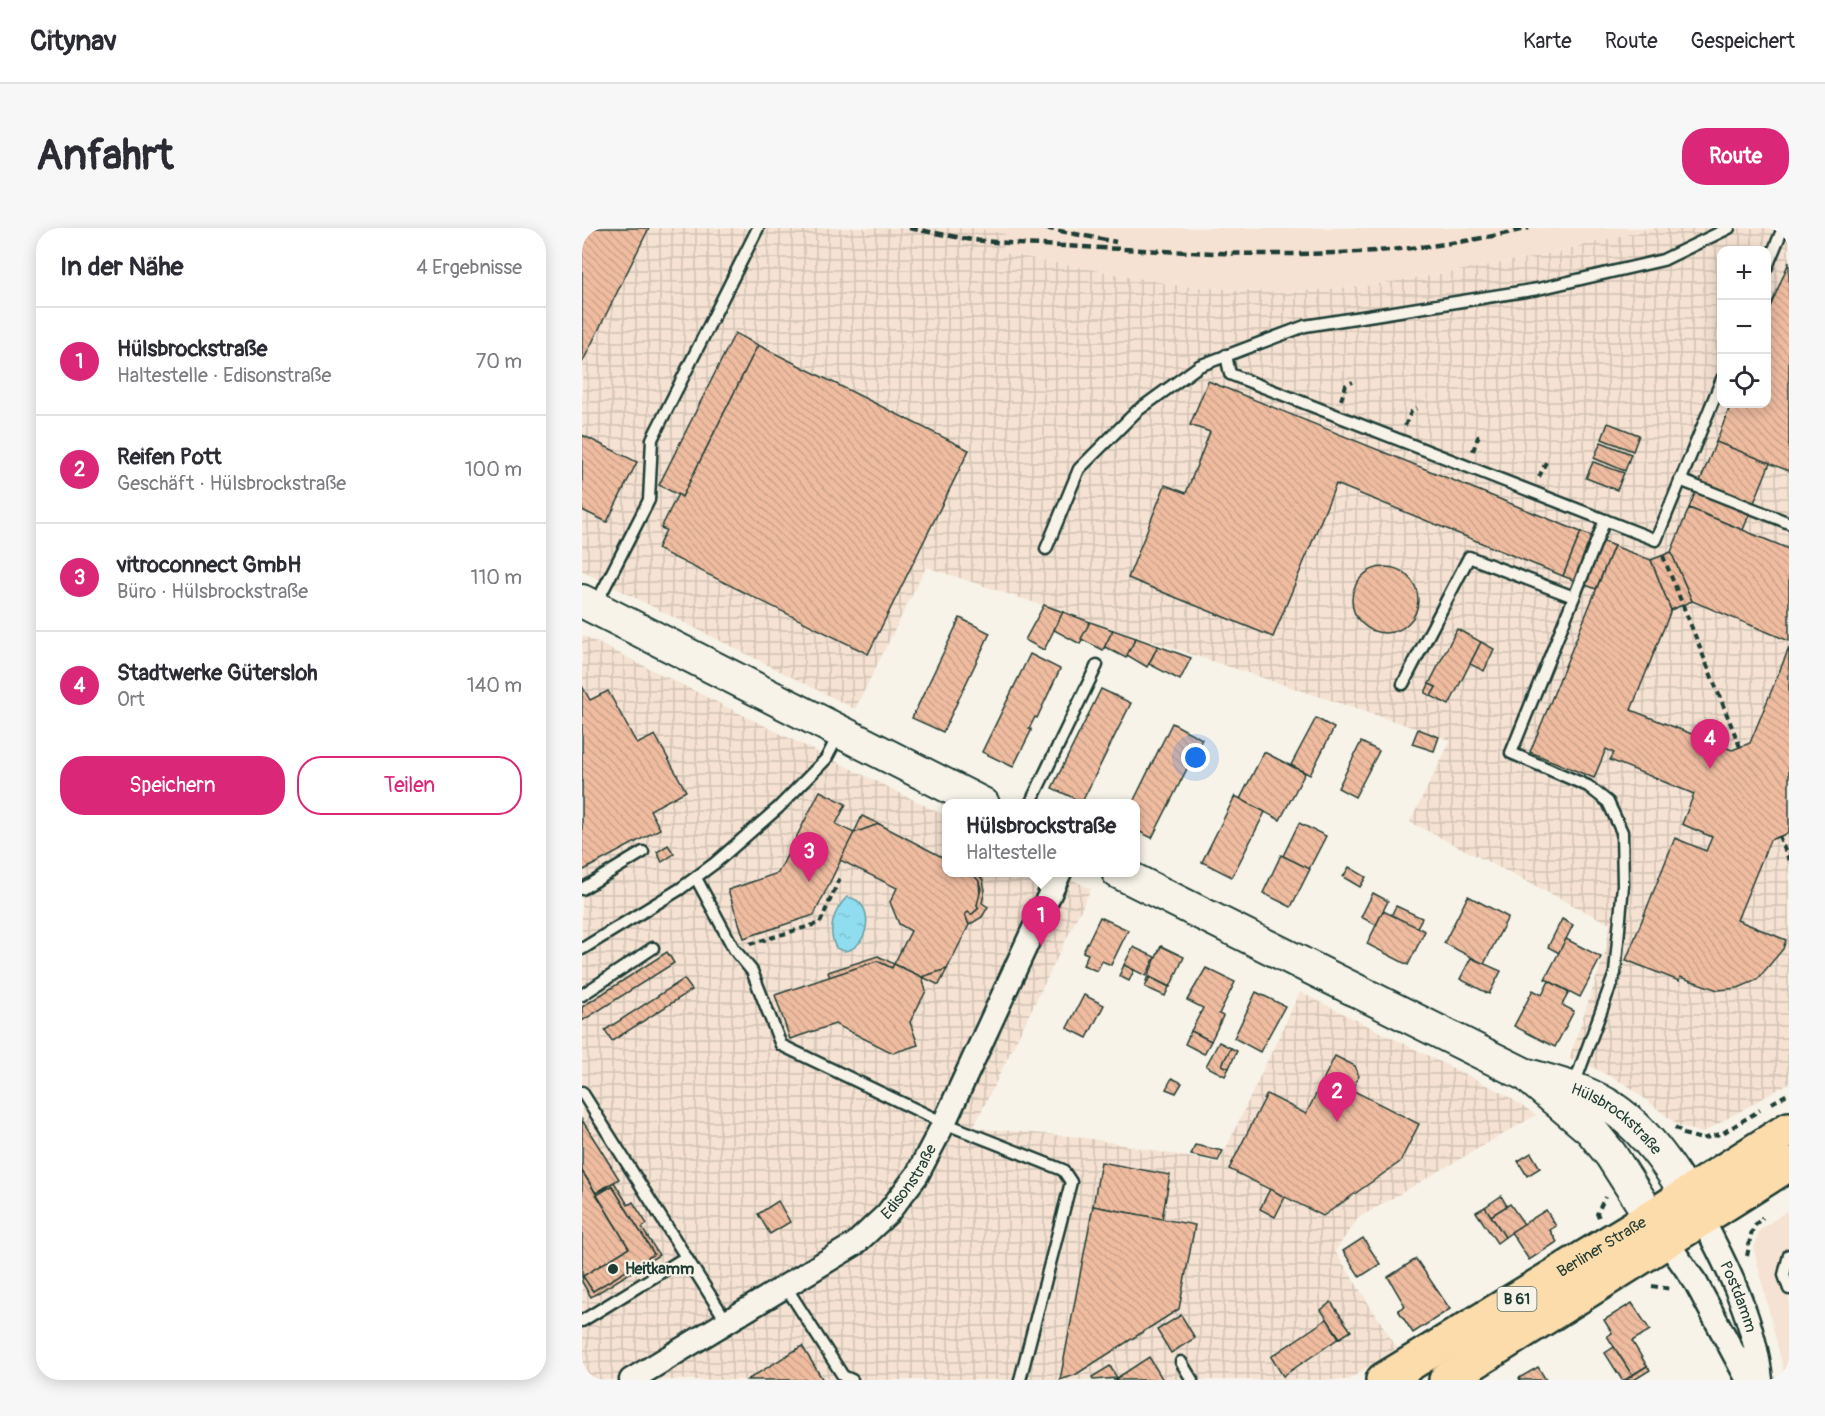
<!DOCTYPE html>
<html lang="de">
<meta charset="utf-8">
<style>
:root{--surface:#fff;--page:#f7f7f7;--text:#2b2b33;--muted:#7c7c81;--line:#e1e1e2;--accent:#db2777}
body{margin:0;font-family:Pangolin,sans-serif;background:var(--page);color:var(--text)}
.controls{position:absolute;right:18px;top:18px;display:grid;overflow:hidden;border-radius:12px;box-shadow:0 3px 15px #0003}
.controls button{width:54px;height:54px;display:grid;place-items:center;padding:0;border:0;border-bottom:2px solid var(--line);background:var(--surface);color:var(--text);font:30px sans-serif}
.you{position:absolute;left:614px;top:530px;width:21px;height:21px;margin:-15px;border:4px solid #fff;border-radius:50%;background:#1a73e8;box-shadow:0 0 0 9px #1a73e833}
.badge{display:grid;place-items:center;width:39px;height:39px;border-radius:50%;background:var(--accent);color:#fff;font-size:20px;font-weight:700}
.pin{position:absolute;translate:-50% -50px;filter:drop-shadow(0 2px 3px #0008)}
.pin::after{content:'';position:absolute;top:32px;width:21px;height:18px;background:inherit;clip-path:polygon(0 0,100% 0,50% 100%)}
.popup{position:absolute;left:360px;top:571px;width:198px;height:78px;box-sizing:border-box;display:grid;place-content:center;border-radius:12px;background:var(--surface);filter:drop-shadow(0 2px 4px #0005);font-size:20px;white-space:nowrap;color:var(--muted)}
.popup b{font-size:22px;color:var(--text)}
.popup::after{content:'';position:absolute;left:50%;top:100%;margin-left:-12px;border:12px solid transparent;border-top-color:var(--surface)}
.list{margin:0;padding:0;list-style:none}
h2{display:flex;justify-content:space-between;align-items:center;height:78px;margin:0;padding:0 24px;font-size:26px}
h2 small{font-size:20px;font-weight:400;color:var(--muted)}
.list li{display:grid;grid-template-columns:39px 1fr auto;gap:18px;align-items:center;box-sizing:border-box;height:108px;padding:0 24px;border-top:2px solid var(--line)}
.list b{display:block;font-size:22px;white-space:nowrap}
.list p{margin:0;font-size:20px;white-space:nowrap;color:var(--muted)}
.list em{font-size:20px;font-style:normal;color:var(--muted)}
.actions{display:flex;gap:12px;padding:18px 24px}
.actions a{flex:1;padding:14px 0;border:2px solid var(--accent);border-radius:24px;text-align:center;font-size:21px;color:var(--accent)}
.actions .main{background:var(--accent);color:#fff}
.icon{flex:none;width:33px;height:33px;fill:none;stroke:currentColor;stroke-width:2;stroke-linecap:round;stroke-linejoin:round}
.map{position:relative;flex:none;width:1207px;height:1152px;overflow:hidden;border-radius:24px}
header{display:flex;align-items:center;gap:36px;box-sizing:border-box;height:84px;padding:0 30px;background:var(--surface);border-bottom:2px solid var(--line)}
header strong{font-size:28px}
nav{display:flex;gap:33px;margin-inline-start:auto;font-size:21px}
.intro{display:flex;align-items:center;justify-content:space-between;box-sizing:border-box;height:144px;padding:0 36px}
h1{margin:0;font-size:42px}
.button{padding:15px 27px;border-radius:24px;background:var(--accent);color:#fff;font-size:21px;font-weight:700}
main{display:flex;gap:36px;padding:0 36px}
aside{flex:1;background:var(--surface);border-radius:24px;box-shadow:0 3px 15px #0003}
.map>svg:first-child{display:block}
.built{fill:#f5e2d2}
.industrial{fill:url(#industrial-grid);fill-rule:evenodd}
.water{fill:url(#water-ripples);stroke:#639da4;stroke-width:1.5}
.building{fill:url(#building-back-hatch);stroke:#1f3d34;stroke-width:1.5}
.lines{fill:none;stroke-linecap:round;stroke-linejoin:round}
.lane-casing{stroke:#1f3d34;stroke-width:15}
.street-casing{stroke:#1f3d34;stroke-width:27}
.secondary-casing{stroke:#1f3d34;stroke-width:36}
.primary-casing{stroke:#1f3d34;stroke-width:38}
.path{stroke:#1f3d34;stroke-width:4;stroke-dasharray:6 4.5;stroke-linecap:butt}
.lane{stroke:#f7f3e8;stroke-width:10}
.street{stroke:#f7f3e8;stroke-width:22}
.secondary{stroke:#f7f3e8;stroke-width:32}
.primary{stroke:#fddcac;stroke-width:33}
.rail{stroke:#1f3d34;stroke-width:4.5;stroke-dasharray:9 4.5;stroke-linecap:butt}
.poi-dot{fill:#1f3d34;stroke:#f7f3e8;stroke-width:2}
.labels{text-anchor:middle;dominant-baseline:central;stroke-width:4.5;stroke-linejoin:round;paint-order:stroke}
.shield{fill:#f7f3e8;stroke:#60746a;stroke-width:1.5}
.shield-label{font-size:15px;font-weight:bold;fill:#1f3d34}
.street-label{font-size:16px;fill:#1f3d34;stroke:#f7f3e8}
.poi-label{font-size:16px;font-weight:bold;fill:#1f3d34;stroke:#f7f3e8;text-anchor:start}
</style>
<header>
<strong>Citynav</strong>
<nav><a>Karte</a><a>Route</a><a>Gespeichert</a></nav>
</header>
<div class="intro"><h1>Anfahrt</h1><a class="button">Route</a></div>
<main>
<aside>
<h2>In der Nähe<small>4 Ergebnisse</small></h2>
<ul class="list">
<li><span class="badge">1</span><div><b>Hülsbrockstraße</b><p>Haltestelle · Edisonstraße</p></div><em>70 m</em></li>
<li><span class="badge">2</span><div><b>Reifen Pott</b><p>Geschäft · Hülsbrockstraße</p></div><em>100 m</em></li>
<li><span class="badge">3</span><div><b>vitroconnect GmbH</b><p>Büro · Hülsbrockstraße</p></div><em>110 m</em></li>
<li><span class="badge">4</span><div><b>Stadtwerke Gütersloh</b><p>Ort</p></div><em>140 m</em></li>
</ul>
<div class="actions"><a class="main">Speichern</a><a>Teilen</a></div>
</aside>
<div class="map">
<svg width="1207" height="1152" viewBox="0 0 1207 1152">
<defs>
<pattern id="industrial-grid" width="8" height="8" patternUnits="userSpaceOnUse" patternTransform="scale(1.5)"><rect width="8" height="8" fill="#f5e2d2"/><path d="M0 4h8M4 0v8" fill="none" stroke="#d2c3b5"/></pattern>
<pattern id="water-ripples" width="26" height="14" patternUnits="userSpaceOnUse" patternTransform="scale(1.5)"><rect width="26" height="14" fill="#90ddef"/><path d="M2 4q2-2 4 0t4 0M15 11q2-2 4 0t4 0" fill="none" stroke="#7cbfce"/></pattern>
<pattern id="building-back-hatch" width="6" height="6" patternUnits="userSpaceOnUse" patternTransform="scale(1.5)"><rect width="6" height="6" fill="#efbca0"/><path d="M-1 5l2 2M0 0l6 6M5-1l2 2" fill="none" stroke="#cca28a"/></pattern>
</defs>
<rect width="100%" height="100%" fill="#f7f3e8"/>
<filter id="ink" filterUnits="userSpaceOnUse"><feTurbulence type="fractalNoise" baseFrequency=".0167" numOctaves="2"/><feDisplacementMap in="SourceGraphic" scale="12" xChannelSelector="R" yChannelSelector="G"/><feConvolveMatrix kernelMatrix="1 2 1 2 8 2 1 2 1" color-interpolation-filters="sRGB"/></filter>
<g filter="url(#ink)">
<g class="built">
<polygon points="394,0 1071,0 953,29 847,48 783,58 699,65 599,58 422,25 424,6"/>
<polygon points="1207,981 1207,1152 1204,1152 1172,1022 1177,1003"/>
</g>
<g class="industrial">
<path d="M0 0H394L424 6 422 25 599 58 699 65 783 58 847 48 953 29 1071 0H1207V855L1120 905 1096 897 1045 857 1002 835 987 831 1024 721 1028 696 828 594 869 512 344 339 273 481 0 343ZM1140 22H1184V176H1140Z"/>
<polygon points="0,407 364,588 364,644 477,645 509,661 391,900 499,909 637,935 718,764 921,865 954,887 776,990 753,1023 815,1120 766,1152 0,1152"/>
</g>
<path class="water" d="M265 669C296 673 287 723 261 723L254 720C245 703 251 683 265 669Z"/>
<g class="building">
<polygon points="0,0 67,0 0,135"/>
<polygon points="1207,34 1207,243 1134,214 1149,176 1184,176 1184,89"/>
<polygon points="153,105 176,117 100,269 77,257"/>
<polygon points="176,117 387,222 286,426 75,321 84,302 79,300 96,266 100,269"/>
<polygon points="626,153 999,304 981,348 754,256 691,409 546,350 583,257 604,265 628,204 608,197"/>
<polygon points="1026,195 1057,207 1051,223 1020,211"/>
<polygon points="0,207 55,234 25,294 0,282"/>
<polygon points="1019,214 1049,226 1043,243 1012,230"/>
<polygon points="1134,214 1188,235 1161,302 1107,280"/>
<polygon points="1011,234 1042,245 1035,262 1004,250"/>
<polygon points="1107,280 1207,321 1207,413 1110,373 1089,324"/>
<polygon points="999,304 1032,318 1014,361 981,348"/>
<polygon points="1032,318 1069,332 1089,382 1049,482 1150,522 1158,519 1168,515 1207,420 1207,605 1188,612 1155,692 1204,712 1201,721 1175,752 1156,760 1136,762 1098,749 1097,753 1044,732 1093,610 1124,623 1130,609 1100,596 1112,566 1028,532 1032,525 1024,521 1012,550 948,524"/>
<polygon points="1089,324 1110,373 1089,382 1069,332"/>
<circle cx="803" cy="372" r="33"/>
<polygon points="462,377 481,384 462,422 443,412"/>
<polygon points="481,384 508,394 498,416 472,402"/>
<polygon points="378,390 408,405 361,504 330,490"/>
<polygon points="508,394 531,402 521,422 499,411"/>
<polygon points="875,401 899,414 867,477 849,468 854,459 847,456"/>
<polygon points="531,402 554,410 544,430 523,419 521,422"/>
<polygon points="554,410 576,418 565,439 545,427"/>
<polygon points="899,414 912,421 902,443 888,436"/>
<polygon points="576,418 609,430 598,452 567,436"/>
<polygon points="448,426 478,441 455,490 453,489 447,501 449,501 449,503 431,539 400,524"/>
<polygon points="847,456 854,459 849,468 843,465"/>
<polygon points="0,458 8,472 26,463 55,516 73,507 104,563 68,582 78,601 0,643"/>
<polygon points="519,461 549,475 500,574 470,560"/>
<polygon points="734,490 752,500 728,547 709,537"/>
<polygon points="590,495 620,511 570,610 554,602 554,576 550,576"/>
<polygon points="836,501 857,509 852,523 830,516"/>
<polygon points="779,514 797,523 773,569 756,560"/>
<polygon points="682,524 723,545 698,592 658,571"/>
<polygon points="238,563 264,576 254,596 272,605 232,687 162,710 146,662 196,645"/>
<polygon points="653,568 683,584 650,649 620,634"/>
<polygon points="280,588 297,596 272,605"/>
<polygon points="717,595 744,608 727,641 701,628"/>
<polygon points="297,596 364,631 364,644 389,644 397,653 398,670 395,677 397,680 389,687 387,684 383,686 387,697 365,741 340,749 312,736 329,703 317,696 308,674 315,660 258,632 272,605"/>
<polygon points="86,617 92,626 80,634 75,624"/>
<polygon points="699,627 728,641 709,679 681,665"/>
<polygon points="767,639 784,649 778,659 761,649"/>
<polygon points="389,644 395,644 401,652 403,662 400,675 406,679 400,689 387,697 383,686 387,684 389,687 397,680 395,677 399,661 397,653"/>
<polygon points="791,665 806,673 794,697 779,689"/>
<polygon points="886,668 926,689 902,736 862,715"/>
<polygon points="814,678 840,690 834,701 809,688"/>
<polygon points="801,683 843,703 826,737 785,716"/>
<polygon points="518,689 546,702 529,737 520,733 515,743 501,737 506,726 501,724"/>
<polygon points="980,691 991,697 977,725 966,719"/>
<polygon points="984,711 1019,729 998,769 963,751"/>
<polygon points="579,718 602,729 588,759 574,752 572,757 564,753"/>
<polygon points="551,719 573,729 564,748 542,737"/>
<polygon points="85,724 92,735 0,793 0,779"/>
<polygon points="296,728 312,736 310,740 295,733 248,749 246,744"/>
<polygon points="889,730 919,743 907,766 878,751"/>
<polygon points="295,733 310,740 312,736 340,749 344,763 328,794 336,817 311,825 253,796 208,811 193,767"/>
<polygon points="542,737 552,742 547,753 537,748"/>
<polygon points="624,740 653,754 637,786 641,788 629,813 609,803 621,780 605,772"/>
<polygon points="365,741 357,757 340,749"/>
<polygon points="568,749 587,759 583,768 563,759"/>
<polygon points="102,751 110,762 30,813 23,802"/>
<polygon points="967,753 987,764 980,777 992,783 973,819 932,798 951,762 960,767"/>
<polygon points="674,764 703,778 678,824 652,810"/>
<polygon points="502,767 522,777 505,810 485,800"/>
<polygon points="609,803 629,813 622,826 603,816"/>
<polygon points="637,814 649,820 640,837 647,840 643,848 624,838"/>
<polygon points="649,820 655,823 647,840 640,837"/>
<polygon points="753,828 773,838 777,848 770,862 837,896 818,934 741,988 647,941 685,866 724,886"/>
<polygon points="590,850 600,855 594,865 584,861"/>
<polygon points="0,892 37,951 14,965 0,943"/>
<polygon points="613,917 641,923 636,933 609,927"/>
<polygon points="949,925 958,940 945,948 936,933"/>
<polygon points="519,934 588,947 580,991 511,978"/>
<polygon points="0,943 47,1020 0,1049"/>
<polygon points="32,954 46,977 51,974 65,996 60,1000 77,1027 9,1069 0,1054 1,1048 11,1063 72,1026 30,958 14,965"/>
<polygon points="30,958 72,1026 11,1063 1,1048 47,1020 15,967"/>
<polygon points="688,961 703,969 693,989 678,981"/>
<polygon points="919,968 925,978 909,988 903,979"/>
<polygon points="196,973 208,994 188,1006 176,986"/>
<polygon points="928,976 942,996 923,1009 909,988"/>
<polygon points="511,978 613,997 597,1081 493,1147 478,1152"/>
<polygon points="903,979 923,1009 915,1015 894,984"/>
<polygon points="964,982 974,998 968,1002 975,1014 947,1032 929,1004"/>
<polygon points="781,1010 798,1036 778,1049 761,1023"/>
<polygon points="834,1031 868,1081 831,1105 816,1082 823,1078 806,1049"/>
<polygon points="749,1074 769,1103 758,1110 739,1082"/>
<polygon points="1050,1075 1068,1102 1050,1113 1065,1138 1050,1147 1025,1108 1030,1105 1022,1092"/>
<polygon points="599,1087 613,1110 589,1125 575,1102"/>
<polygon points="745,1091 757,1110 701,1148 689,1129"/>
<polygon points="220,1118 241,1152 165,1152"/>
<polygon points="1032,1119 1050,1147 1043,1152 1040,1152 1023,1125"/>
<polygon points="567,1129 581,1152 531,1152 535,1150"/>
<polygon points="528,1138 535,1150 512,1152 510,1149"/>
<polygon points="1065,1138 1068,1142 1052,1152 1043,1152"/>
<polygon points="956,1139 964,1152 938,1152 937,1150"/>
</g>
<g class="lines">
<g class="lane-casing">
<g id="lane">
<polyline points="1184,41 1201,0"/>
<polyline points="644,127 648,146 1074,312 1140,151"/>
<polyline points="1098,252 1207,295"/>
<polyline points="464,321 497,241 555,183 617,138 723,98 956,61 1081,32 1147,0"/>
<polyline points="992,369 1023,292"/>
<polyline points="14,376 67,272 70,211 176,0"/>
<polyline points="821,456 887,329 992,369 929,525 1006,558 1026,574 1040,604 1041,657 1033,745 992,857"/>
<polyline points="448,576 515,437"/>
<polyline points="114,650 152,721 170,743 199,817 362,895 481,942 489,954 438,1152"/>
<polyline points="0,661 61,624"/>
<polyline points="0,721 98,661 133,635 196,580 244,531 257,506"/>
<polyline points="0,767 71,720"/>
<polyline points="0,864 145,1094"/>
<polyline points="1207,1027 1202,1047 1207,1061"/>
<polyline points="204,1059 261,1148 270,1152"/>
<polyline points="0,1093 104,1029"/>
<polyline points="599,1134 610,1152"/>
</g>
</g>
<g class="street-casing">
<g id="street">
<path id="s1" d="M1120 991C1147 1041 1173 1095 1179 1152"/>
<polyline points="1085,1014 1114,1055 1166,1152"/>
<path id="s2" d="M49 1152 273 1016 305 986 335 947 362 895 478 644"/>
</g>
</g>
<g class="secondary-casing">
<g id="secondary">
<polyline points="0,373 401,576"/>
<path id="s3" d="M536 644 942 846C971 854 999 861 1024 876 1065 900 1094 948 1118 988"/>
<polyline points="950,852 1009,902 1029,927 1082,1010"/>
</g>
</g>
<g class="primary-casing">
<g id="primary">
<path id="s4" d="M801 1152 1069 989 1207 901"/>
<polyline points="864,1152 1207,936"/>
</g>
</g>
<g class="path">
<polyline points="759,172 764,157 771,154"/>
<polyline points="823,198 829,184 835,180"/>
<polyline points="891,223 896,209 901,207"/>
<polyline points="957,249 964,234"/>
<polyline points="1081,328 1158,519"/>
<polyline points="1197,608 1207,632"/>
<polyline points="168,716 238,695 259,647"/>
<polyline points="1190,875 1207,865"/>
<polyline points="1093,899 1102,905"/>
<polyline points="1101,906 1120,911 1141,905 1178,882"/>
<polyline points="1017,989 1015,986 1023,969"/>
<path d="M1165 1028C1169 1012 1166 1002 1180 990"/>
<polyline points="1070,1058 1089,1061"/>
</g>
<use href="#lane" class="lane"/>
<use href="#street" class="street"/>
<use href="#secondary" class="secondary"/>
<use href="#primary" class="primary"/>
<g class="rail">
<path d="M327 0 390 12 437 16C607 23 780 41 947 0"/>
<polyline points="463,0 534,14"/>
</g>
</g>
</g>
<circle class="poi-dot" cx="31" cy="1041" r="6"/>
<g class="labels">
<rect class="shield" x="915.5" y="1059" width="39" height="24" rx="4.5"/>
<g class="shield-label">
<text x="935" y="1071">B 61</text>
</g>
<g class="street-label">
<text stroke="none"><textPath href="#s3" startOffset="558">Hülsbrockstraße</textPath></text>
<text stroke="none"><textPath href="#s2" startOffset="345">Edisonstraße</textPath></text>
<text stroke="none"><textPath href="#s4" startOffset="256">Berliner Straße</textPath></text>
<text stroke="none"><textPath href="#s1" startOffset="86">Postdamm</textPath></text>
</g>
<g class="poi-label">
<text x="43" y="1041">Heitkamm</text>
</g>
</g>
</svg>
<div class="controls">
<button>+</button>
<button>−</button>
<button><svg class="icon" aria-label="locate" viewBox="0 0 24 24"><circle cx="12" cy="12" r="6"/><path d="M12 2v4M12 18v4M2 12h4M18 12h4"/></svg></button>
</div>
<div class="you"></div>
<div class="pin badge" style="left:459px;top:718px">1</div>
<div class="popup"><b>Hülsbrockstraße</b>Haltestelle</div>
<div class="pin badge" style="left:755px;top:894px">2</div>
<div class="pin badge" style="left:227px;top:654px">3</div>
<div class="pin badge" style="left:1128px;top:541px">4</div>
</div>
</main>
